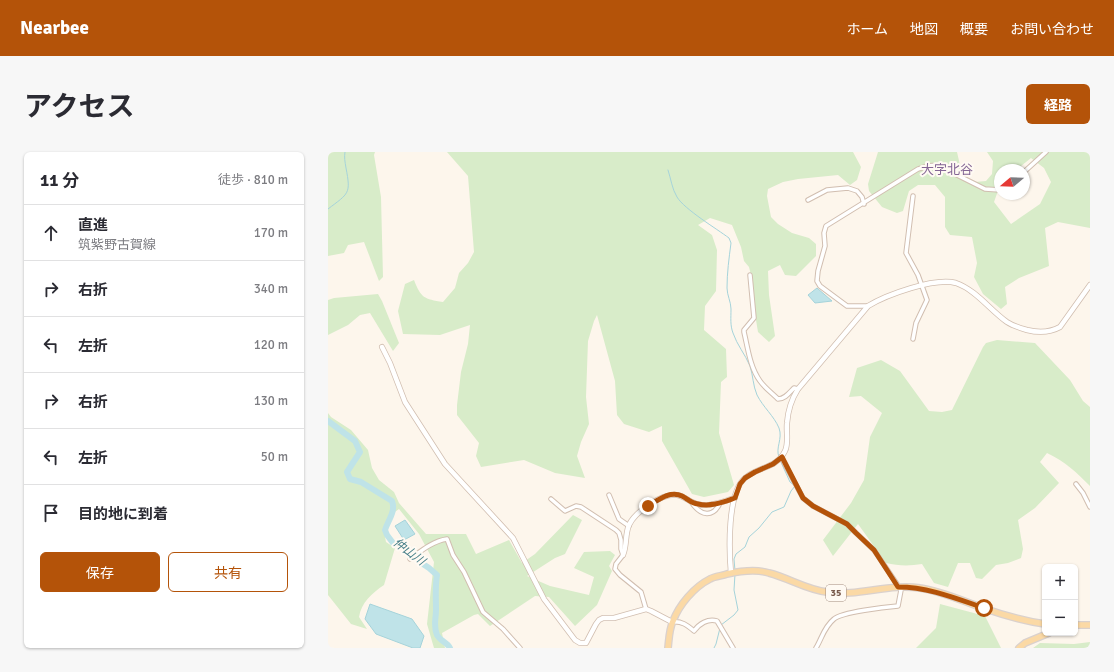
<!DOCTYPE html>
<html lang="ja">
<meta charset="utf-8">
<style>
:root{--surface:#fff;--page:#f7f7f7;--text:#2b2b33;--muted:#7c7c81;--line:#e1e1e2;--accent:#b45309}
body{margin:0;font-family:Signika,"Noto Sans JP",sans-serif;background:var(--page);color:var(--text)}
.controls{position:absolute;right:12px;bottom:12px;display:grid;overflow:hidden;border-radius:6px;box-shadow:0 1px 3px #0004}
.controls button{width:36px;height:36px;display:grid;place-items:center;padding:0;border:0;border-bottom:1px solid var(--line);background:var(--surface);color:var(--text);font:20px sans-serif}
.compass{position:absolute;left:666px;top:12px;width:36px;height:36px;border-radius:50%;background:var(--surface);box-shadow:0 1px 3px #0004;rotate:251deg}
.stop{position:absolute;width:12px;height:12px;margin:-9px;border:3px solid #b45309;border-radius:50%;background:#fff}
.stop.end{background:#b45309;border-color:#fff;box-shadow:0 1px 4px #0008}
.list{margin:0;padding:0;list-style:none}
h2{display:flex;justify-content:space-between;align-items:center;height:52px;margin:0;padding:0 16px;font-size:17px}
h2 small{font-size:13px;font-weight:400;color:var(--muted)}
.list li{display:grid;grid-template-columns:26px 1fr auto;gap:12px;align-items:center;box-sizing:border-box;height:56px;padding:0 16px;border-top:1px solid var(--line)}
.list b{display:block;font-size:15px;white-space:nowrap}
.list p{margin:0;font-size:13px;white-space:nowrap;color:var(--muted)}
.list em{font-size:13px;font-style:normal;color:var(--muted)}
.actions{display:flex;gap:8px;padding:12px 16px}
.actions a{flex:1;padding:9px 0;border:1px solid var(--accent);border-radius:6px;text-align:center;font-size:14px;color:var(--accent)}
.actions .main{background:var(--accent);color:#fff}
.icon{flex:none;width:22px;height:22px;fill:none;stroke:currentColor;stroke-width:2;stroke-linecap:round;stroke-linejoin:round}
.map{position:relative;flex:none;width:762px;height:496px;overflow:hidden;border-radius:6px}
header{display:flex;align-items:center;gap:24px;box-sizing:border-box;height:56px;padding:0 20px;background:var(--accent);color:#fff}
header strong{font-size:19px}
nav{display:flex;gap:22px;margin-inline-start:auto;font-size:14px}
.intro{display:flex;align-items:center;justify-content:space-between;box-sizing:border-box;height:96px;padding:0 24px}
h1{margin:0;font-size:28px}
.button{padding:10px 18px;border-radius:6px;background:var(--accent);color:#fff;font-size:14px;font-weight:700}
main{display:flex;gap:24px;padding:0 24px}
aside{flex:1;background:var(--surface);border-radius:6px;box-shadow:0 1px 3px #0004}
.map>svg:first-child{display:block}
.green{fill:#d8ecc9;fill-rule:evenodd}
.water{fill:#bfe3e8;stroke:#a5d3da}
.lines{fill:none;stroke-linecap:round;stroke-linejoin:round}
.stream{stroke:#a5d3da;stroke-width:1}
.river{stroke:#bfe3e8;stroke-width:6}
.minor-casing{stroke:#d1beb0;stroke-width:5.5}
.tertiary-casing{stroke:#d1beb0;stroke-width:6}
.primary-casing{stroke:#dad1cd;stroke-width:8}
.minor{stroke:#fff;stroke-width:3.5}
.tertiary{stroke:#fff;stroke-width:4.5}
.primary{stroke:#fbd9a5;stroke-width:5.5}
.route{stroke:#b45309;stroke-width:5}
.labels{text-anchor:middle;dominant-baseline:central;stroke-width:4;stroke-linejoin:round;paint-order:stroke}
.shield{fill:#fffaf3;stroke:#a28b7f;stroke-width:1}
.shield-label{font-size:10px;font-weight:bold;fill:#7a5c4d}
.water-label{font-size:12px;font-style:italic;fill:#437c86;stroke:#fffaf3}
.quarter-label{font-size:13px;fill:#846695;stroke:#fffaf3}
</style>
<header>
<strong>Nearbee</strong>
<nav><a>ホーム</a><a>地図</a><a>概要</a><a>お問い合わせ</a></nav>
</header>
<div class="intro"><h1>アクセス</h1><a class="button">経路</a></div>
<main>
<aside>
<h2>11 分<small>徒歩 · 810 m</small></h2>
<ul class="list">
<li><svg class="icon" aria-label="ahead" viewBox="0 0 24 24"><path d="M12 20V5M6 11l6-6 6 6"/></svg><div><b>直進</b><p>筑紫野古賀線</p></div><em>170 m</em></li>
<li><svg class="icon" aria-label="right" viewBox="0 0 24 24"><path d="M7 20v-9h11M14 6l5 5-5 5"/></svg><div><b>右折</b></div><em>340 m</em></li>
<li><svg class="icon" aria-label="left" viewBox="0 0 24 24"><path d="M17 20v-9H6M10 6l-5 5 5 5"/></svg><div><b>左折</b></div><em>120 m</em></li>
<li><svg class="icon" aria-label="right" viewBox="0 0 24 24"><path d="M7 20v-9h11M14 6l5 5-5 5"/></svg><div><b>右折</b></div><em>130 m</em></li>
<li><svg class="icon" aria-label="left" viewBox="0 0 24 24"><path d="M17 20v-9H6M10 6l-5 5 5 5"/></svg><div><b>左折</b></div><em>50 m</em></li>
<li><svg class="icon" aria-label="arrive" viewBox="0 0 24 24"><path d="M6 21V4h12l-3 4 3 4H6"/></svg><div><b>目的地に到着</b></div></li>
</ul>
<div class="actions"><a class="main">保存</a><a>共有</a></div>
</aside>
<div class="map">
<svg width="762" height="496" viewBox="0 0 762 496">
<rect width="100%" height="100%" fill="#fdf6ec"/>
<g class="green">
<polygon points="0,0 47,0 46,3 53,45 55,125 51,129 36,90 20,93 16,101 0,104"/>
<path d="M119 0H525L533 15 529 28 522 33 510 23 470 27 455 30 440 37 439 44 443 65 450 72 464 81 481 86 488 92V104L468 124 457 123 452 113 440 119 441 143 447 184 441 190 430 180 427 162 424 127 421 115 416 109 413 95 404 73 382 66 370 73 384 83 389 98 388 139 377 154 376 178 398 197 399 225 393 230 391 281 406 333 400 340 376 345 364 342 334 289V274L321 280 296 272 289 263 287 229 269 163 266 169 260 189 258 245 261 272 253 290 249 304 257 326 227 321 196 308 153 315 148 304 151 291 129 263V253L133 220 140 192 142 173 112 183 75 182 70 159 77 132 86 128C93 146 96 147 115 150L127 136 131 121 140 111 146 100 140 24Z"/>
<path d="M550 0H629L634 22 647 30 658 29 664 22 665 9 659 0H762V76L730 70 717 76 721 114 691 126 677 135 679 152 673 157 655 142 646 125 649 111 644 85 622 83 617 75V45L607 33H590L581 39 575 59 569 61 554 55 541 39 540 32ZM703 6 716 16 723 30 712 52 683 72 666 50 672 33V18H688Z"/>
<polygon points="50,142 54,149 71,191 65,199 42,161 32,163 20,173 0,183 0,148 6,146"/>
<path d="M669 188 707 191 742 228 755 249 762 255V334C748 320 738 310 719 301L712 310 731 331 707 356 690 368 695 397 693 406 680 411 668 413 654 427 648 426 642 411H630L620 435 606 431 594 412C582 414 570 414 558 411L530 372 505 404 495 388 523 351 536 328 542 285 554 261 533 244 521 245 529 216 553 208 572 219 601 259 614 260 624 258 655 195 658 191Z"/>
<path d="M0 261 3 265 23 278 40 298 44 316 51 328 66 340 71 351 98 382H138L148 402 181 388 194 411 207 402 245 363 254 368 237 402 227 406 199 424 222 434 261 443 266 425 246 416 256 400 282 399 287 403 281 414 284 419 269 453 247 474 221 445 207 444 162 474 150 462 146 463 114 481 117 496H106L99 472 106 410 91 382 71 357 64 362 56 379 58 390 67 396 56 433C44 441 33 451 31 465L39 477 23 472 0 443Z"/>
<polygon points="612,452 657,464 673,496 588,496 608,476"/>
<polygon points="762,490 762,496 705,496 712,491 746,492"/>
</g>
<g class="water">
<polygon points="489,136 504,149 487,151 480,143"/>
<polygon points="77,368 87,382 76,388 67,374"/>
<polygon points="42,452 84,467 96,484 92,496 85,496 48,482 37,467"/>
</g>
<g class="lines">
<g class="stream">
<path d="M340 18C343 27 344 37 349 45 356 57 389 77 401 86L403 91C401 106 399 121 399 136 399 143 403 150 403 157 403 166 402 173 405 181 409 193 417 202 422 214 425 223 425 234 429 243 435 255 446 264 451 276 455 287 447 296 451 305"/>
<path d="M0 57C21 41 23 42 18 16 17 10 16 5 17 0"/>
<polyline points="407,419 406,407 408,402 417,395 421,385 431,376 444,360 456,355 463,339 467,334 462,330 452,308"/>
<polyline points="393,473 406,463 410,458 406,438 407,422"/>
<polyline points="386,496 388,492 392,476"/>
</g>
<path class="river" d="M0 269 27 289 32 300 19 320 22 327 33 330 64 349C68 360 60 368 57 378L59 383 65 391 82 398 92 410 101 416 109 423C107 435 108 446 108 458 108 467 105 474 109 483 112 489 119 490 122 496"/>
<g class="minor-casing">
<g id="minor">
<polyline points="696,20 718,0"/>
<polyline points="480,48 499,38 520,36 529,39 534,45 536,52"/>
<path d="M422 123 426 166 416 178V180C420 197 422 215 432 229 437 236 444 241 450 247 457 247 461 241 466 236L470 237"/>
<path d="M540 154H519L492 134 489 129 490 119 497 94 496 81 498 74 590 17C599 14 604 12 613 15L657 37 672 38"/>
<polyline points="585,187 588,171 599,148 590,123 578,101 585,44"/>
<path d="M453 305 475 346 485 354 519 372 528 381 546 398 573 438 570 454C558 455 514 460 506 467 496 475 494 486 488 496"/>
<polyline points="748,332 755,341 762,355"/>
<polyline points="281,343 291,367 301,374"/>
<polyline points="223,347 237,359 248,354 253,355 288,378 291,381 293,388 293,397 295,403 288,412 287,417 292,423 313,440 318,457"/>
<path d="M364 351C373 364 385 366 392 351"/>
<path d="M82 407C93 399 105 389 119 387L125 403 136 420 155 460 175 477 192 496"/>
<path d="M344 470C354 469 359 473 366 479 371 472 380 466 389 469L405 496"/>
</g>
</g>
<g class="tertiary-casing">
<g id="tertiary">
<polyline points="54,195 62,211 77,250 117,312 185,386 216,447 247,488 252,491 258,491 268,472 271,468 275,466 286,466 318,457 323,459 344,470"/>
<path d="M295 403C299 394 297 382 301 373 307 360 334 341 349 343 358 344 362 352 374 353 385 354 396 349 407 346"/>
<path d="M403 421C401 399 399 341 417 326 431 314 448 317 457 299 461 291 458 280 459 271 460 258 463 248 470 237L540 154C558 143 607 125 628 131 648 138 662 158 679 170 685 174 692 176 699 178 711 181 721 181 732 175L762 133"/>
</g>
</g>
<g class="primary-casing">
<g id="primary">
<polyline points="747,473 762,473"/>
<path d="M340 496C341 487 341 478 345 469 351 453 366 435 382 427 387 424 394 424 399 422 413 419 428 417 441 421 461 426 479 438 499 440 530 445 561 431 592 436 614 439 634 449 655 456 675 463 696 469 717 472"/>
<polyline points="691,496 697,491 721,481"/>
</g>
</g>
<use href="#minor" class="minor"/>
<use href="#tertiary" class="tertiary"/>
<use href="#primary" class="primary"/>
</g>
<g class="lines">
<path class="route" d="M320 354C330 348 342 338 354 344 360 347 363 351 370 352 383 355 395 350 407 346L412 332 417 326 427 320 445 312 454 305 475 346 485 354 519 372 528 381 546 398 570 435C600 435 627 446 656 456"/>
</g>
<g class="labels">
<rect class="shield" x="498" y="433" width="20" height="16" rx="3"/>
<g class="shield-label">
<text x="508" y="441">35</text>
</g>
<g class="water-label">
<text transform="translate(81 400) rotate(37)">仲山川</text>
</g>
<g class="quarter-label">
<text x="619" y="18">大字北谷</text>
</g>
</g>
</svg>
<div class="controls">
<button>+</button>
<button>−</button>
</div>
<svg class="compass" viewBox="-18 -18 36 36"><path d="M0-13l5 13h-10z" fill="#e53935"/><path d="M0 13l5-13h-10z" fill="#7c7c81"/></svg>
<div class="stop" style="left:656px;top:456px"></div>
<div class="stop end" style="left:320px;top:354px"></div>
</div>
</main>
